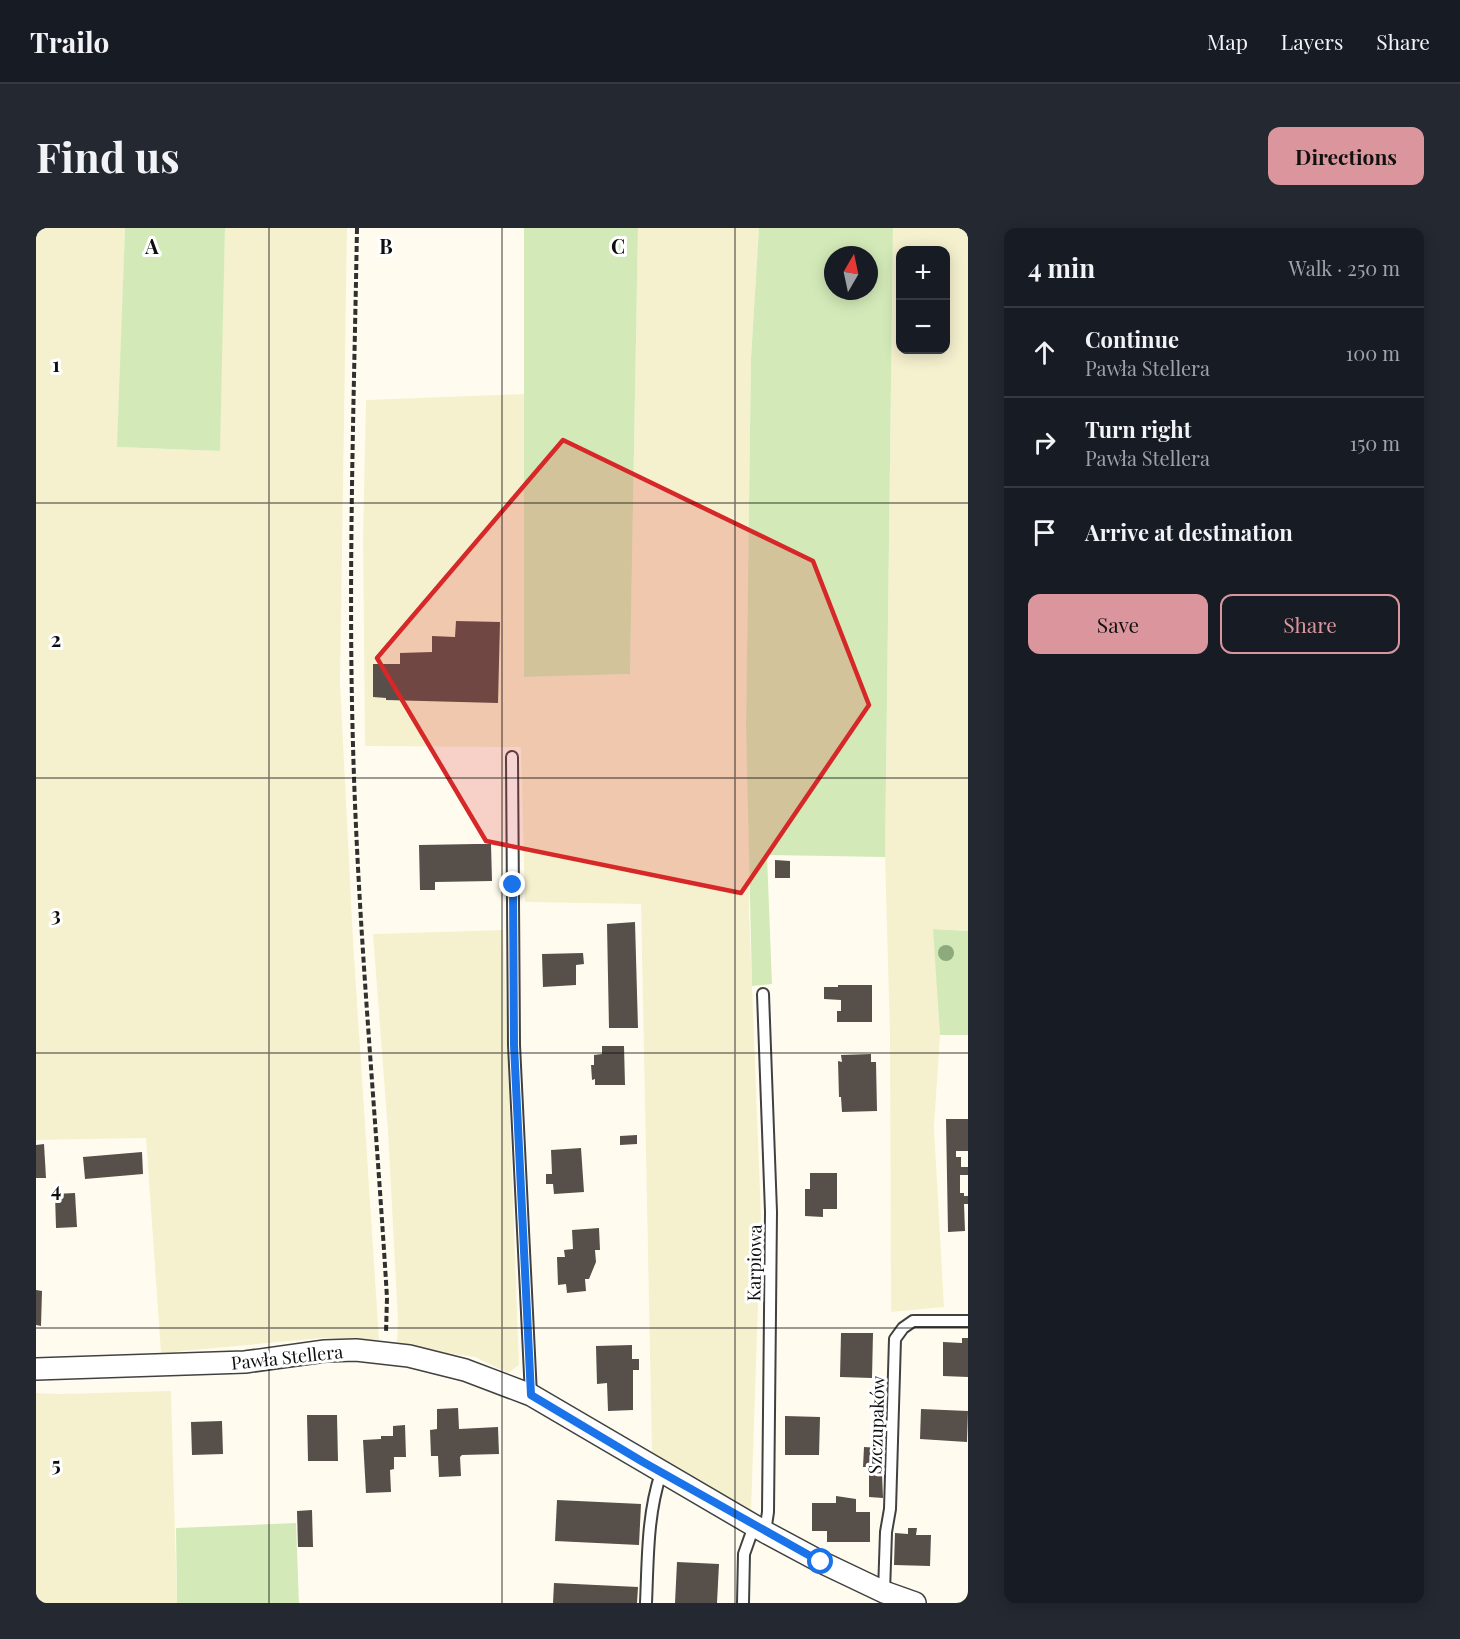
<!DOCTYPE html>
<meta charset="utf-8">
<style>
:root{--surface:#171b24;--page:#242831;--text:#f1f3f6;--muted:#9ea1a6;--line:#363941;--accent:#db969d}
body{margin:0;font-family:"Playfair Display",serif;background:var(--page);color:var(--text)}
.controls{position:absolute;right:18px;top:18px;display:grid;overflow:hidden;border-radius:12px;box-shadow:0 3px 15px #0003}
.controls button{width:54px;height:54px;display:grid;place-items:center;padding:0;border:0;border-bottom:2px solid var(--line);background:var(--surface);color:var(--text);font:30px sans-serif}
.compass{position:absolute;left:788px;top:18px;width:54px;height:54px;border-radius:50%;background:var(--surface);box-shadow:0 3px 15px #0003;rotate:9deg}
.stop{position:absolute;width:18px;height:18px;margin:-14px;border:4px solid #1a73e8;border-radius:50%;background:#fff}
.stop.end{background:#1a73e8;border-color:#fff;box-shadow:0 2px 6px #0008}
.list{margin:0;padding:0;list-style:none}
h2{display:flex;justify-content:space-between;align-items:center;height:78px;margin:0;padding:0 24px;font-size:26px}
h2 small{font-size:20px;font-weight:400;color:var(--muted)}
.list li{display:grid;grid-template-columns:39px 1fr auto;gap:18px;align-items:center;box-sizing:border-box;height:90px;padding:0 24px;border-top:2px solid var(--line)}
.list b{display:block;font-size:22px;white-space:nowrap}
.list p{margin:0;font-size:20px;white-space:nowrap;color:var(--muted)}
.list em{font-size:20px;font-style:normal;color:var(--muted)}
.actions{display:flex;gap:12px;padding:18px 24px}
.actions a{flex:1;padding:14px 0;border:2px solid var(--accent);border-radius:12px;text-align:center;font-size:21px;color:var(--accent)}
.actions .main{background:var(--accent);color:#111}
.icon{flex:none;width:33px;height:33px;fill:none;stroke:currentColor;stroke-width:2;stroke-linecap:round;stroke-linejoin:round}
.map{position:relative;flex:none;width:932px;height:1375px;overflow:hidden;border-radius:12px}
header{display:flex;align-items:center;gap:36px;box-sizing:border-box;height:84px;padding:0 30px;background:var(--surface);border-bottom:2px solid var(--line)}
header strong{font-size:28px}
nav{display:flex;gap:33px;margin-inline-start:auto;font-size:21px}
.intro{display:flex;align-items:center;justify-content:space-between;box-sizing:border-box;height:144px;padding:0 36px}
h1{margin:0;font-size:42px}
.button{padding:15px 27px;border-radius:12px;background:var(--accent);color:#111;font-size:21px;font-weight:700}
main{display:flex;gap:36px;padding:0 36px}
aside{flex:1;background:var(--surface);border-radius:12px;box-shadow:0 3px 15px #0003}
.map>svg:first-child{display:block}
.farmland{fill:#f5f1cf;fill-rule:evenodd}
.green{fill:#d3eab8;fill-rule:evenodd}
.building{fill:#574f4a}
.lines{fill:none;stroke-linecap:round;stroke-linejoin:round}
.service-casing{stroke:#414141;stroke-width:14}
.minor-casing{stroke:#414141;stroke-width:24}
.path{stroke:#303030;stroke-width:4;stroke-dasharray:6 3;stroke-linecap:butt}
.service{stroke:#fff;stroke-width:10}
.minor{stroke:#fff;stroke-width:21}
.tree{fill:#8daa7c}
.route{stroke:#1a73e8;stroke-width:8}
.marked{fill:#d62828;fill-opacity:0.2;stroke:#d62828;stroke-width:4.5;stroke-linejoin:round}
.grid{fill:none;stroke:#0e0e0e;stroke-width:1.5;stroke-opacity:0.55}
.labels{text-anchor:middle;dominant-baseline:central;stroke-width:6;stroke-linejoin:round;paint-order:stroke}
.street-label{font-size:18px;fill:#0e0e0e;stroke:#fff}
.grid-label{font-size:20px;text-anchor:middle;font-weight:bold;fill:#0e0e0e;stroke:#fff;stroke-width:6;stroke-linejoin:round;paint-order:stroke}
</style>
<header>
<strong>Trailo</strong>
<nav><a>Map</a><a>Layers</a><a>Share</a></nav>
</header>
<div class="intro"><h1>Find us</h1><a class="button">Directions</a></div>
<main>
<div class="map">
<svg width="932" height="1375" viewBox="0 0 932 1375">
<rect width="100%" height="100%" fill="#fffcef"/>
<g class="farmland">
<polygon points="0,0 89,0 82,219 183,223 189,0 311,0 304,455 317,712 343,1112 286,1110 125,1125 110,910 0,912"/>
<polygon points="602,0 723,0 715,130 710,497 714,625 713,682 725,989 715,1284 616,1227 605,676 489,674 485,519 329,518 327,310 330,172 488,166 488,449 594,446"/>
<path d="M857 0H932V703L898 701 904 807 898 899 908 1079 855 1084 854 809 849 629ZM864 22H910V122H864Z"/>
<polygon points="467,702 483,1137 472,1145 439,1129 361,1118 362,1092 352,904 337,706"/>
<polygon points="135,1163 141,1375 0,1375 0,1165 22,1166"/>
</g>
<g class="green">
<polygon points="89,0 189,0 184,223 81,219"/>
<polygon points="488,0 602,0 594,446 488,449"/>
<path d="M723 0H857L849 629 731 627 736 756 716 758 710 497 715 130ZM797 27H833V63H797Z"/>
<polygon points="897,701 932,703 932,807 904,807"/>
<polygon points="260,1295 263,1375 141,1375 140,1300"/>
</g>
<g class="building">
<polygon points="420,393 464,394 462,475 350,472 350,470 337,469 337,436 364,436 364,425 396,424 396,408 419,409"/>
<polygon points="440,616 455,616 456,653 399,654 399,662 384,662 383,617"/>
<polygon points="739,632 754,633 754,650 739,650"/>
<polygon points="599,694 602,800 573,800 571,696"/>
<polygon points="547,725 548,736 540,737 540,757 507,759 506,726"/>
<polygon points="802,757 836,757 836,794 801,794 801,783 805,783 805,772 788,771 788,759 802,759"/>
<polygon points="566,818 588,818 589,857 559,857 559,851 556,852 555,837 558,837 558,827 566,826"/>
<polygon points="835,826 835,834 840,834 841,883 806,884 805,869 803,869 802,833 806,834 805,827"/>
<polygon points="910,891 932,891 932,923 920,923 920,929 925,929 925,939 932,939 932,947 924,947 924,965 928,965 928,968 932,968 932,976 928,976 929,1003 912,1004"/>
<polygon points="601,907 601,916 584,917 584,908"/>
<polygon points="8,916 10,950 0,950 0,917"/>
<polygon points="545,920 548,964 518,966 517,956 510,956 510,946 516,946 515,922"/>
<polygon points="106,924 107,946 49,951 47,929"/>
<polygon points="774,945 801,945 801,981 787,981 787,989 769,988 769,961 774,961"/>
<polygon points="39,965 41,999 20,1000 19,966"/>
<polygon points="563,1000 564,1022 559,1022 560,1034 553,1051 549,1051 550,1063 531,1065 530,1056 522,1057 521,1029 529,1029 528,1022 537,1021 536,1002"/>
<polygon points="0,1062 6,1063 5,1098 0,1097"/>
<polygon points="805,1105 837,1105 836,1150 804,1149"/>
<polygon points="926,1110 932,1110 932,1149 907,1148 907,1114 926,1115"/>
<polygon points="596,1117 596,1131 603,1131 603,1142 597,1142 597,1182 572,1183 571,1155 561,1156 560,1118"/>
<polygon points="422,1180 423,1201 462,1199 463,1226 426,1227 424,1229 425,1248 403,1249 402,1228 395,1228 394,1202 401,1201 401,1181"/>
<polygon points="885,1181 932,1183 931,1214 884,1211"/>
<polygon points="271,1187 301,1187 302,1233 272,1233"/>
<polygon points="749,1188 784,1189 783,1227 749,1227"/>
<polygon points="186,1193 187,1226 156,1227 155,1194"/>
<polygon points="369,1197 370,1229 358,1229 358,1241 354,1242 355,1264 330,1265 327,1212 345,1211 345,1208 357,1208 357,1198"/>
<polygon points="828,1219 845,1220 847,1270 833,1269 833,1239 827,1239"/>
<polygon points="800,1268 820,1271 820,1284 834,1284 834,1314 791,1314 791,1303 776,1303 776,1275 800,1275"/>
<polygon points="521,1272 605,1276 603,1317 519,1313"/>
<polygon points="276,1282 277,1319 262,1319 261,1283"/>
<polygon points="872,1300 881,1300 880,1307 895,1307 894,1338 858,1337 859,1305 872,1306"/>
<polygon points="641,1334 683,1336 681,1375 639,1375"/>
<polygon points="518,1355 602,1359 601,1375 517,1375"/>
</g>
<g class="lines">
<g class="service-casing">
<g id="service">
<polyline points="476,529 478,817 495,1167"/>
<polyline points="727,766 735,984 732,1284 729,1304"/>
<polyline points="848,1364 850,1304 854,1281 859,1111 867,1100 877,1093 932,1093"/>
<path d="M610 1375C612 1331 611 1287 625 1245"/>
<polyline points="707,1375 708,1326 718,1298"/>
</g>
</g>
<g class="minor-casing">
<polyline id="minor" points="0,1141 209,1134 289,1123 320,1122 373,1128 429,1142 495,1167 729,1304 785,1334 848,1364 879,1375"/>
</g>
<path class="path" d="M321 0C318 172 312 345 317 517 322 702 340 886 351 1070L350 1104"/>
<use href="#service" class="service"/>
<use href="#minor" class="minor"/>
</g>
<circle class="tree" cx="910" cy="725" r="8"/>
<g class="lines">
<polyline class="route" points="477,657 478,817 495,1167 607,1234 785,1334"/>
</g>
<path class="marked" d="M527 212 777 333 833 477 705 665 450 613 341 430Z"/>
<path class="grid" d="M233 0V1375M466 0V1375M699 0V1375M0 275H932M0 550H932M0 825H932M0 1100H932"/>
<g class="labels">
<g class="street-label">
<text transform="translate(718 1035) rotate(-89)">Karpiowa</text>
<text transform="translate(251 1129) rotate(-6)">Pawła Stellera</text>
<text transform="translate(840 1197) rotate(-88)">Szczupaków</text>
</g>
</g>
<g class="grid-label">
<text x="116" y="26">A</text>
<text x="350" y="26">B</text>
<text x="582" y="26">C</text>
<text x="20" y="144">1</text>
<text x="20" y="419">2</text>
<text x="20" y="694">3</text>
<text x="20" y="969">4</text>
<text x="20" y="1244">5</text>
</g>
</svg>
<div class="controls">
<button>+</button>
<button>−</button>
</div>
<svg class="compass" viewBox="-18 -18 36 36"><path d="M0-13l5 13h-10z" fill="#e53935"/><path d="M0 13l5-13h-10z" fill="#9ea1a6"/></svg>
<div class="stop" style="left:785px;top:1334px"></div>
<div class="stop end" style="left:477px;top:657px"></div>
</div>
<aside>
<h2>4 min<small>Walk · 250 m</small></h2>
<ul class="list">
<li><svg class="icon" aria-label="ahead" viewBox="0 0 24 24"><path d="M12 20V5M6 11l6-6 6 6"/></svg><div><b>Continue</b><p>Pawła Stellera</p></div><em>100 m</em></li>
<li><svg class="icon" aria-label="right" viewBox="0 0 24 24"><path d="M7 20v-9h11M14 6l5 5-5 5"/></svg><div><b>Turn right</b><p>Pawła Stellera</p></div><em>150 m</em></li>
<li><svg class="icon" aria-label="arrive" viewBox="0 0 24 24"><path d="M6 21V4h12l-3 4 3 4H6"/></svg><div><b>Arrive at destination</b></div></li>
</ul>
<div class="actions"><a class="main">Save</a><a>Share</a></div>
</aside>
</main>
